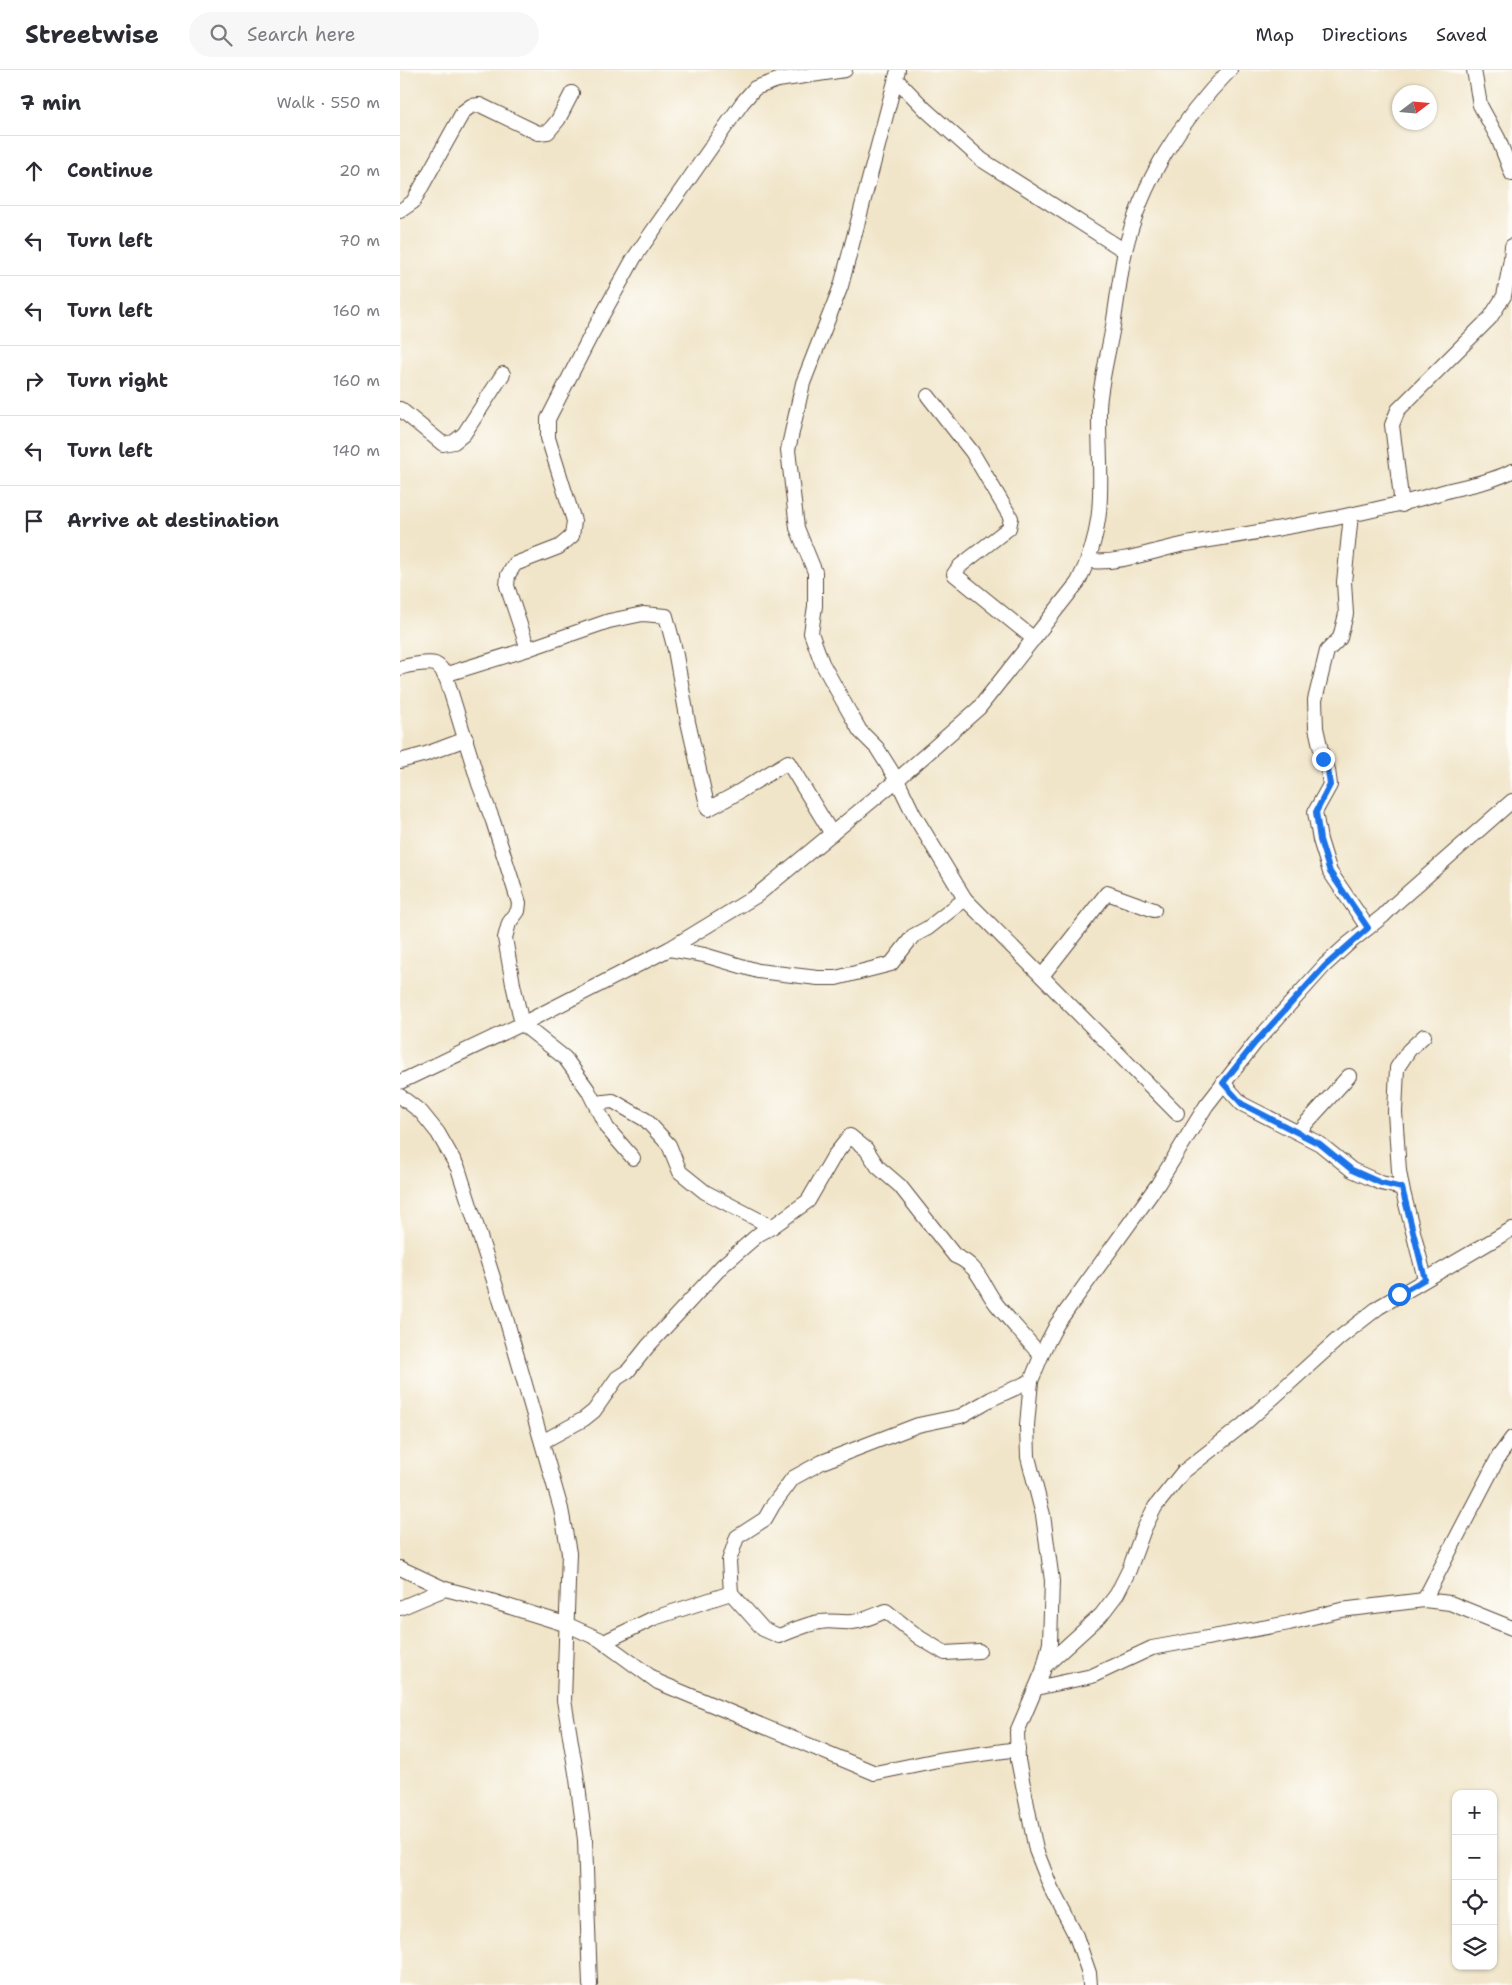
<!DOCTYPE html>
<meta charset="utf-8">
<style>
:root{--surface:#fff;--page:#f7f7f7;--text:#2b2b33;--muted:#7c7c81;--line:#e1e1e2}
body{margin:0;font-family:"Shantell Sans",sans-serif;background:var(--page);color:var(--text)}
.controls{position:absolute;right:15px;bottom:15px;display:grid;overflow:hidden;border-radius:10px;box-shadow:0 1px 4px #0004}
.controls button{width:45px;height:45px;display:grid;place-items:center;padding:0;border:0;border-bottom:1px solid var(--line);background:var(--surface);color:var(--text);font:25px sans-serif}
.compass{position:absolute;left:992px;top:15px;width:45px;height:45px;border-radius:50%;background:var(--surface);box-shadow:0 1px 4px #0004;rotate:74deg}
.stop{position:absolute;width:15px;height:15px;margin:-11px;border:4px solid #1a73e8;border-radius:50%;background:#fff}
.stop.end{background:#1a73e8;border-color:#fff;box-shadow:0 1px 5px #0008}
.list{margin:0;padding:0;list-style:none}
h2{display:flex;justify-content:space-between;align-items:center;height:65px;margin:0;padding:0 20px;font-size:21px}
h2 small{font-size:16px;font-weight:400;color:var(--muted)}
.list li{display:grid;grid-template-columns:32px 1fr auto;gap:15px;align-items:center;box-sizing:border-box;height:70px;padding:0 20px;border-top:1px solid var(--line)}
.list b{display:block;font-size:19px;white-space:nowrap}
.list em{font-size:16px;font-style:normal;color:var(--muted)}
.icon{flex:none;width:28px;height:28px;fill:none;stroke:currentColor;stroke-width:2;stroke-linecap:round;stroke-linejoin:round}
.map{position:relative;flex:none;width:1112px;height:1915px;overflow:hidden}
header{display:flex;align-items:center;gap:30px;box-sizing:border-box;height:70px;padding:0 25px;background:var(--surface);border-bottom:1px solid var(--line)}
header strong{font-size:24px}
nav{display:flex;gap:28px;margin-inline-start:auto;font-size:18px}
.search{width:350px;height:45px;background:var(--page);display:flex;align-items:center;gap:12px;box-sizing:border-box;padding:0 18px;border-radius:28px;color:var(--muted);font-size:19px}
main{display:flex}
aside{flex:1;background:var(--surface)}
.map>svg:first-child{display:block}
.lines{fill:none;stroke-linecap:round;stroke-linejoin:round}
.minor-casing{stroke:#564638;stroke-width:16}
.minor{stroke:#fff;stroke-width:14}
.route{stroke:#1a73e8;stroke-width:6}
</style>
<header>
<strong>Streetwise</strong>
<div class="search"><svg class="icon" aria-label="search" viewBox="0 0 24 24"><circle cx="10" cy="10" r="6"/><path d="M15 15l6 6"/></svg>Search here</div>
<nav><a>Map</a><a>Directions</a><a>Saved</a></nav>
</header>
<main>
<aside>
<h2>7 min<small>Walk · 550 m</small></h2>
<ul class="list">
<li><svg class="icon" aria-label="ahead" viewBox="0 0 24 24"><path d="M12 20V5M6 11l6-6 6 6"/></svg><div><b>Continue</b></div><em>20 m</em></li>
<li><svg class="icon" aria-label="left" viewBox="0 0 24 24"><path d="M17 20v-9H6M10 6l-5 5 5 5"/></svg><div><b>Turn left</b></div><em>70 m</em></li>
<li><svg class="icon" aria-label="left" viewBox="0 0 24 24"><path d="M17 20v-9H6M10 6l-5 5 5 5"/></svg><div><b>Turn left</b></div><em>160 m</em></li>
<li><svg class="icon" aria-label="right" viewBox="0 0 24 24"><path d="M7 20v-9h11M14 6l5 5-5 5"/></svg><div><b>Turn right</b></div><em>160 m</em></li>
<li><svg class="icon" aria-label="left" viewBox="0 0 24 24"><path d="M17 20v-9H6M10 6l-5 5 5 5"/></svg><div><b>Turn left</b></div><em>140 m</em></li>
<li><svg class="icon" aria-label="arrive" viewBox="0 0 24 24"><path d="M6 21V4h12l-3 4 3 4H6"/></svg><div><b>Arrive at destination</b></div></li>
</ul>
</aside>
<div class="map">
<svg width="1112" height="1915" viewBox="0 0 1112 1915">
<rect width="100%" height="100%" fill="#fdfcf7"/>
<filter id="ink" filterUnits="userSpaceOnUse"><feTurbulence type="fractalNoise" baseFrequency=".02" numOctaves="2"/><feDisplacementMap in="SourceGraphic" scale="10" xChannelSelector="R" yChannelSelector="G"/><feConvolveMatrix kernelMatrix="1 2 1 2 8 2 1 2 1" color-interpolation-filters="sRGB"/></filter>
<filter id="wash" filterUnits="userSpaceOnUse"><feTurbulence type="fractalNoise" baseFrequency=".0096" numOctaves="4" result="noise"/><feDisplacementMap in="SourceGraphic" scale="20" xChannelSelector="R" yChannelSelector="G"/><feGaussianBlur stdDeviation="1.12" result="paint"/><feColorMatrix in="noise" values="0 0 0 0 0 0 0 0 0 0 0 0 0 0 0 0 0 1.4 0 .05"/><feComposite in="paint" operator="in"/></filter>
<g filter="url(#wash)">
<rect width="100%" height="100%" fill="#f1e5c9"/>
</g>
<g filter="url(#ink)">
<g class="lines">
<g class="minor-casing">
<g id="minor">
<polyline points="498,0 441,216 403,313 388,380 397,458 415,502 415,536 411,563 422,593 443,631 460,661 477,678 497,710 514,745 565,829 777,1043"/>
<polyline points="1074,0 1080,35 1098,68 1112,104"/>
<polyline points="496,9 526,40 582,90 725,181"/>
<polyline points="0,141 13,132 63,42 71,36 80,35 138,63 148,62 158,50 172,23"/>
<polyline points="528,326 572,382 611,448 609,458 560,496 554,504 634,569"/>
<polyline points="0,339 43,374 54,372 64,364 103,304"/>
<polyline points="1002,435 992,355 998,340 1090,248 1104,226 1111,189 1112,176"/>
<polyline points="951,445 944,512 946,544 940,568 927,581 915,630 916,658 923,689 928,700 930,715 915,742 920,770 930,802 968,858"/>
<path d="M689 491C721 494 755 480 786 474 875 459 964 446 1050 420 1070 415 1094 411 1112 401"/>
<polyline points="128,579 107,516 108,505 115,494 159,477 172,466 174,451 148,368 148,349 190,267 234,188 342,33 355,18 378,10 445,0"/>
<path d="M0 598C7 595 29 592 35 594 42 597 44 604 47 610L79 714 93 751 119 833 118 841 109 853 105 868 113 914 122 954 165 988 188 1020 207 1058 233 1088"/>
<polyline points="44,605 128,579 209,551 243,544 266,546 275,580 288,652 308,739 332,726 388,692 432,764"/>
<polyline points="0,691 26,684 66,669"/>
<polyline points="269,879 304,885 358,901 418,908 436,908 491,894 513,866 528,858 565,829"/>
<polyline points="642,906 707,823 754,840"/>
<path d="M0 1012 122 954 269 879 356 826 497 710 579 638 678 512C710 450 698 404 699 338 700 314 709 280 713 256 717 231 720 206 725 181 741 112 781 50 830 0"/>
<polyline points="823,1013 842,1034 920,1074 952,1100 981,1113 1002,1118 1025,1209"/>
<polyline points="0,1026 21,1042 38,1063 58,1098 105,1245 161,1439 169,1483 164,1630 177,1709 185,1770 190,1915"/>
<polyline points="195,1033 213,1031 246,1050 269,1075 280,1102 305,1122 372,1157"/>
<polyline points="898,1062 949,1006"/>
<polyline points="1002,1118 999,1101 995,1042 997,998 1009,980 1024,966"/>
<path d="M142 1372 184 1349 194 1341 217 1308 228 1301 248 1276 323 1195 359 1164 372 1157 408 1131 434 1086 450 1066 466 1079 478 1097 500 1116 555 1186C580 1196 582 1216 597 1235 611 1252 627 1269 641 1286"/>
<polyline points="0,1498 45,1519 88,1530 168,1555 199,1569 258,1612 475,1703 538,1690 618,1679"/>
<polyline points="331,1523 329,1491 337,1467 365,1449 373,1435 393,1408 422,1392 518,1355 561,1346 591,1329 631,1311"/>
<polyline points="1024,1530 1099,1386 1112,1368"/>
<polyline points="0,1538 45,1519"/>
<path d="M204 1572 254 1548 331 1523 363 1559 379 1566C392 1561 406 1554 420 1552 431 1550 441 1553 452 1552 464 1551 475 1545 486 1541L520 1568 545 1583 579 1581"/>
<polyline points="645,1596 701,1545 717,1524 729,1500 744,1459 755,1437 783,1402 843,1355 938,1269 979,1237 1112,1159"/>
<polyline points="636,1618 692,1606 752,1578 889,1553 941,1540 1024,1530 1050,1533 1112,1558"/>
<polyline points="690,1915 689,1903 676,1866 651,1818 636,1780 618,1690 617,1662 643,1601 650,1573 652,1511 643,1445 628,1387 627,1355 631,1311 644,1279 657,1254 758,1114 806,1036 855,973 925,895 948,874 983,846 995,834 1112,731"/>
</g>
</g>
<use href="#minor" class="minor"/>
</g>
</g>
<g class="lines" filter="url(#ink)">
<polyline class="route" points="923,689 928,700 930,715 916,742 920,770 930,802 968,858 925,896 855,973 823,1013 842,1034 920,1074 952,1100 981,1113 1002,1118 1025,1209 999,1224"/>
</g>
</svg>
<div class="controls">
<button>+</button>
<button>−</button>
<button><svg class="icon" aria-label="locate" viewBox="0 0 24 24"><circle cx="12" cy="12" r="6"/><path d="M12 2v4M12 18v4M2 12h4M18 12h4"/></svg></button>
<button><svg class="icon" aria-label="layers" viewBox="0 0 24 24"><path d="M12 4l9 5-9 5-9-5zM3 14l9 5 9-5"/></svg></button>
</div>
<svg class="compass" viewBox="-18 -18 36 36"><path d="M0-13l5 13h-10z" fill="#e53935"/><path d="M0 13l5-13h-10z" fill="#7c7c81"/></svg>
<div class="stop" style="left:999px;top:1224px"></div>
<div class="stop end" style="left:923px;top:689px"></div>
</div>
</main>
